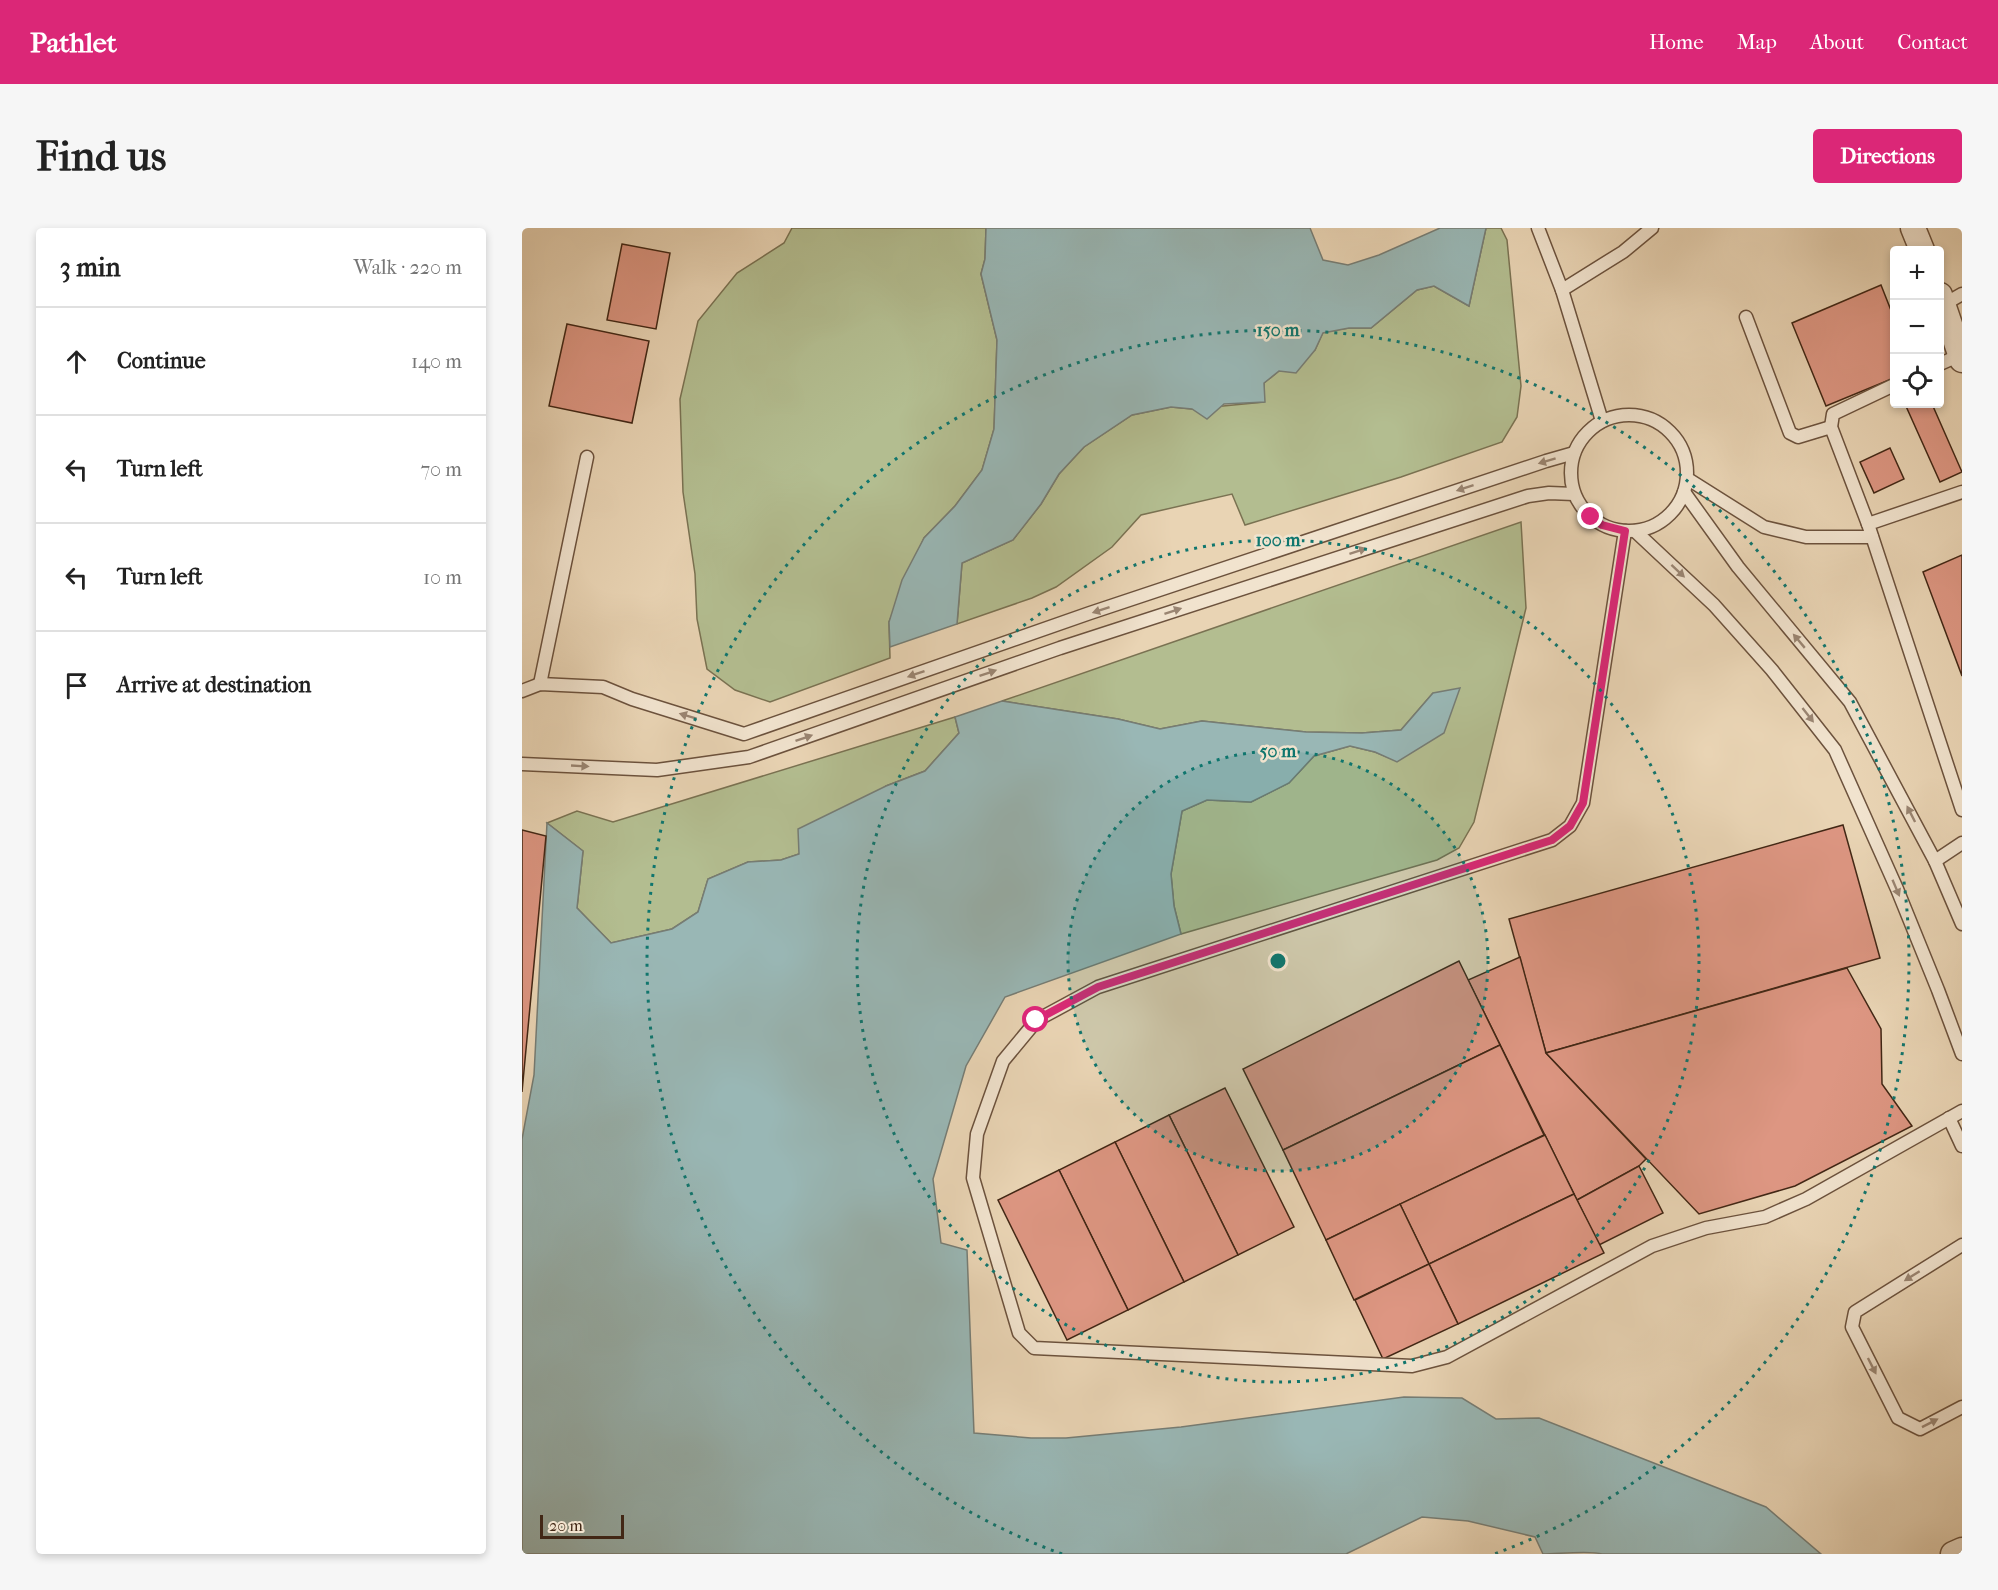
<!DOCTYPE html>
<meta charset="utf-8">
<style>
:root{--surface:#fff;--page:#f6f6f6;--text:#222;--muted:#767676;--line:#e0e0e0;--accent:#db2777}
body{margin:0;font-family:"IM FELL French Canon",serif;background:var(--page);color:var(--text)}
.controls{position:absolute;right:18px;top:18px;display:grid;overflow:hidden;border-radius:6px;box-shadow:0 3px 9px #0003}
.controls button{width:54px;height:54px;display:grid;place-items:center;padding:0;border:0;border-bottom:2px solid var(--line);background:var(--surface);color:var(--text);font:30px sans-serif}
.scale{position:absolute;left:18px;bottom:15px;width:84px;box-sizing:border-box;padding-left:6px;border:3px solid #422715;border-top:0;font-size:16px;line-height:21px;white-space:nowrap;color:#422715;-webkit-text-stroke:4px #f1e3ce;paint-order:stroke}
.stop{position:absolute;width:18px;height:18px;margin:-14px;border:4px solid #db2777;border-radius:50%;background:#fff}
.stop.end{background:#db2777;border-color:#fff;box-shadow:0 2px 6px #0008}
.list{margin:0;padding:0;list-style:none}
h2{display:flex;justify-content:space-between;align-items:center;height:78px;margin:0;padding:0 24px;font-size:26px}
h2 small{font-size:20px;font-weight:400;color:var(--muted)}
.list li{display:grid;grid-template-columns:39px 1fr auto;gap:18px;align-items:center;box-sizing:border-box;height:108px;padding:0 24px;border-top:2px solid var(--line)}
.list b{display:block;font-size:22px;white-space:nowrap}
.list em{font-size:20px;font-style:normal;color:var(--muted)}
.icon{flex:none;width:33px;height:33px;fill:none;stroke:currentColor;stroke-width:2;stroke-linecap:round;stroke-linejoin:round}
.map{position:relative;flex:none;width:1440px;height:1326px;overflow:hidden;border-radius:6px}
header{display:flex;align-items:center;gap:36px;box-sizing:border-box;height:84px;padding:0 30px;background:var(--accent);color:#fff}
header strong{font-size:28px}
nav{display:flex;gap:33px;margin-inline-start:auto;font-size:21px}
.intro{display:flex;align-items:center;justify-content:space-between;box-sizing:border-box;height:144px;padding:0 36px}
h1{margin:0;font-size:42px}
.button{padding:15px 27px;border-radius:6px;background:var(--accent);color:#fff;font-size:21px;font-weight:700}
main{display:flex;gap:36px;padding:0 36px}
aside{flex:1;background:var(--surface);border-radius:6px;box-shadow:0 3px 9px #0003}
.map>svg:first-child{display:block}
.green{fill:#b3bd90;stroke:#7a7252;stroke-width:1.5}
.water{fill:#99b7b5;stroke:#767d75;stroke-width:1.5}
.building{fill:#dd9682;stroke:#422715;stroke-width:1.5}
.lines{fill:none;stroke-linecap:round;stroke-linejoin:round}
.service-casing{stroke:#6c523d;stroke-width:15}
.minor-casing{stroke:#6c523d;stroke-width:27}
.service{stroke:#f1e3ce;stroke-width:12}
.minor{stroke:#f1e3ce;stroke-width:24}
.oneway{fill:#9a8572}
.route{stroke:#db2777;stroke-width:8}
.ring{fill:none;stroke:#0f766e;stroke-width:3;stroke-dasharray:3 6}
.centre{fill:#0f766e;stroke:#f1e3ce;stroke-width:3}
.ring-label{font-size:18px;text-anchor:middle;font-weight:bold;fill:#0f766e;stroke:#f1e3ce;stroke-width:5;stroke-linejoin:round;paint-order:stroke}
</style>
<header>
<strong>Pathlet</strong>
<nav><a>Home</a><a>Map</a><a>About</a><a>Contact</a></nav>
</header>
<div class="intro"><h1>Find us</h1><a class="button">Directions</a></div>
<main>
<aside>
<h2>3 min<small>Walk · 220 m</small></h2>
<ul class="list">
<li><svg class="icon" aria-label="ahead" viewBox="0 0 24 24"><path d="M12 20V5M6 11l6-6 6 6"/></svg><div><b>Continue</b></div><em>140 m</em></li>
<li><svg class="icon" aria-label="left" viewBox="0 0 24 24"><path d="M17 20v-9H6M10 6l-5 5 5 5"/></svg><div><b>Turn left</b></div><em>70 m</em></li>
<li><svg class="icon" aria-label="left" viewBox="0 0 24 24"><path d="M17 20v-9H6M10 6l-5 5 5 5"/></svg><div><b>Turn left</b></div><em>10 m</em></li>
<li><svg class="icon" aria-label="arrive" viewBox="0 0 24 24"><path d="M6 21V4h12l-3 4 3 4H6"/></svg><div><b>Arrive at destination</b></div></li>
</ul>
</aside>
<div class="map">
<svg width="1440" height="1326" viewBox="0 0 1440 1326">
<rect width="100%" height="100%" fill="#e9d4b4"/>
<filter id="stains"><feTurbulence type="fractalNoise" baseFrequency=".00333" numOctaves="4"/><feColorMatrix values="0 0 0 0 .2 0 0 0 0 .09 0 0 0 0 .02 0 0 0 .5 -.17"/></filter>
<radialGradient id="worn" r=".72"><stop offset=".6" stop-color="#630" stop-opacity="0"/><stop offset="1" stop-color="#630" stop-opacity=".3"/></radialGradient>
<g class="green">
<polygon points="270,0 464,0 463,31 459,46 475,112 472,201 460,242 433,278 402,310 367,394 368,430 248,474 213,462 185,441 175,391 173,346 161,264 158,171 176,93 215,45 262,15"/>
<polygon points="964,0 979,0 985,12 999,158 995,189 980,214 879,249 723,297 710,266 619,287 590,319 534,359 510,370 435,396 440,335 491,312 519,276 537,246 562,219 610,187 649,179 670,181 742,174 742,155 757,143 793,122 801,104 827,100 849,100 895,62 912,58 947,78"/>
<polygon points="999,294 1004,380 952,594 937,620 915,632 659,706 652,678 649,646 660,583 685,572 729,574 767,555 792,528 828,518 853,524 875,533 911,465 879,502 840,505 784,504 680,493 638,501 596,491 480,473"/>
<polygon points="433,489 437,505 403,543 364,558 277,626 259,632 226,634 186,651 176,684 150,701 89,715 55,680 61,623 25,595 55,583 91,594"/>
</g>
<g class="water">
<polygon points="464,0 788,0 801,32 826,37 857,27 918,0 964,0 947,78 912,58 895,62 849,100 827,100 801,105 793,122 774,145 757,143 742,155 743,174 702,176 685,191 670,181 649,179 610,187 562,219 537,246 519,276 491,312 440,335 435,396 368,419 367,394 380,352 402,310 433,278 460,242 472,201 475,112 459,46 463,31"/>
<path d="M938 460 922 505 875 534 853 524 828 518 792 528 767 555 729 574 685 572 660 583 649 646 652 678 659 706 483 769 444 838 411 951 419 1015 445 1022 452 1205 509 1210H544L659 1199 882 1169 940 1170 974 1191 1017 1190 1244 1279 1299 1326H1080C1068 1322 1036 1326 1021 1326L1013 1309 946 1293 900 1289 824 1326H0V911L12 847 25 595 61 623 55 680 89 715 150 701 176 684 186 651 226 634 259 632 277 626 276 601 364 558 403 543 437 505 433 489 480 473 596 491 638 501 680 493 784 504 840 505 879 502 911 465Z"/>
</g>
<g class="building">
<polygon points="100,16 148,25 134,101 85,92"/>
<polygon points="1359,57 1372,90 1372,150 1304,178 1270,95"/>
<polygon points="45,96 127,113 110,195 27,178"/>
<polygon points="1383,176 1410,176 1440,244 1418,254"/>
<polygon points="1368,220 1382,251 1352,265 1338,234"/>
<polygon points="1440,327 1440,448 1401,344"/>
<polygon points="1321,597 1358,730 1024,825 987,691"/>
<polygon points="0,602 24,608 0,864"/>
<polygon points="998,729 1024,825 1124,931 1117,938 1055,972 946,752"/>
<polygon points="937,733 978,817 761,922 721,841"/>
<polygon points="1325,740 1359,801 1360,856 1390,898 1273,958 1177,986 1024,825"/>
<polygon points="978,817 1022,907 804,1012 761,922"/>
<polygon points="703,860 772,999 716,1027 647,887"/>
<polygon points="647,887 716,1027 662,1054 593,914"/>
<polygon points="1023,907 1052,966 907,1036 878,976"/>
<polygon points="593,914 662,1054 606,1082 537,942"/>
<polygon points="1117,938 1141,985 1077,1017 1055,972"/>
<polygon points="537,942 606,1082 545,1112 476,972"/>
<polygon points="1052,966 1082,1025 936,1096 907,1036"/>
<polygon points="878,976 907,1036 832,1072 804,1012"/>
<polygon points="907,1036 936,1096 861,1131 833,1072"/>
</g>
<g class="lines">
<g class="service-casing">
<g id="service">
<polyline points="1016,0 1040,62 1080,193"/>
<polyline points="1040,62 1101,24 1130,0"/>
<polyline points="1421,77 1440,66"/>
<polyline points="1224,89 1268,205 1276,209 1309,199"/>
<polyline points="1418,136 1438,127"/>
<circle cx="1107" cy="245" r="58"/>
<polyline points="1166,251 1242,299 1284,309 1350,309"/>
<polyline points="1162,264 1216,339 1328,474 1413,633 1440,696"/>
<polyline points="1440,264 1346,296 1440,582"/>
<polyline points="1346,296 1309,199 1311,186 1372,157"/>
<polyline points="1103,303 1061,575 1048,598 1030,612 576,759 515,792 481,833 455,906 451,950 497,1105 512,1120 890,1138 925,1129 1130,1018 1184,1000 1243,989 1284,971 1440,883"/>
<polyline points="1113,303 1192,377 1250,442 1313,522 1375,661 1416,762 1440,826"/>
<polyline points="18,456 65,229"/>
<polyline points="0,463 18,456 81,459 110,471 222,506 568,385 1024,233 1052,225"/>
<polyline points="0,536 135,542 227,529 538,420 1006,268 1027,265 1052,266"/>
<polyline points="1413,633 1440,615"/>
<polyline points="1427,890 1440,918"/>
<polyline points="1440,1017 1333,1084 1330,1099 1376,1190 1398,1201 1440,1179"/>
</g>
</g>
<g class="minor-casing">
<g id="minor">
<polyline points="1391,0 1400,22"/>
<polyline points="1418,67 1440,132"/>
<polyline points="1431,1326 1440,1322"/>
</g>
</g>
<use href="#service" class="service"/>
<use href="#minor" class="minor"/>
</g>
<defs><path id="oneway-solid" d="M-6-.8H1V-3.2L6.5 0L1 3.2V.8H-6Z" transform="scale(1.5)"/></defs>
<g class="oneway">
<use href="#oneway-solid" transform="translate(1025 233) rotate(163)"/>
<use href="#oneway-solid" transform="translate(943 260) rotate(162)"/>
<use href="#oneway-solid" transform="translate(836 323) rotate(-18)"/>
<use href="#oneway-solid" transform="translate(1156 343) rotate(43)"/>
<use href="#oneway-solid" transform="translate(579 382) rotate(162)"/>
<use href="#oneway-solid" transform="translate(651 383) rotate(-18)"/>
<use href="#oneway-solid" transform="translate(1277 413) rotate(-130)"/>
<use href="#oneway-solid" transform="translate(466 445) rotate(-19)"/>
<use href="#oneway-solid" transform="translate(394 446) rotate(161)"/>
<use href="#oneway-solid" transform="translate(1286 487) rotate(52)"/>
<use href="#oneway-solid" transform="translate(166 488) rotate(-163)"/>
<use href="#oneway-solid" transform="translate(282 510) rotate(-19)"/>
<use href="#oneway-solid" transform="translate(58 538) rotate(3)"/>
<use href="#oneway-solid" transform="translate(1389 586) rotate(-117)"/>
<use href="#oneway-solid" transform="translate(1374 660) rotate(67)"/>
<use href="#oneway-solid" transform="translate(1390 1048) rotate(148)"/>
<use href="#oneway-solid" transform="translate(1350 1138) rotate(63)"/>
<use href="#oneway-solid" transform="translate(1408 1195) rotate(-27)"/>
</g>
<g class="lines">
<polyline class="route" points="514,792 576,759 1030,612 1048,598 1061,575 1103,303 1080,297 1069,289"/>
</g>
<circle cx="756" cy="733" r="210" fill="#0f766e" fill-opacity=".12"/>
<g class="ring">
<circle cx="756" cy="733" r="210"/>
<circle cx="756" cy="733" r="421"/>
<path d="M540 1326A631 631 0 1 1 972 1326"/>
</g>
<circle cx="756" cy="733" r="9" class="centre"/>
<g class="ring-label">
<text x="756" y="108">150 m</text>
<text x="756" y="318">100 m</text>
<text x="756" y="529">50 m</text>
</g>
<rect width="100%" height="100%" filter="url(#stains)"/>
<rect width="100%" height="100%" fill="url(#worn)"/>
</svg>
<div class="controls">
<button>+</button>
<button>−</button>
<button><svg class="icon" aria-label="locate" viewBox="0 0 24 24"><circle cx="12" cy="12" r="6"/><path d="M12 2v4M12 18v4M2 12h4M18 12h4"/></svg></button>
</div>
<div class="scale">20 m</div>
<div class="stop" style="left:514px;top:792px"></div>
<div class="stop end" style="left:1069px;top:289px"></div>
</div>
</main>
